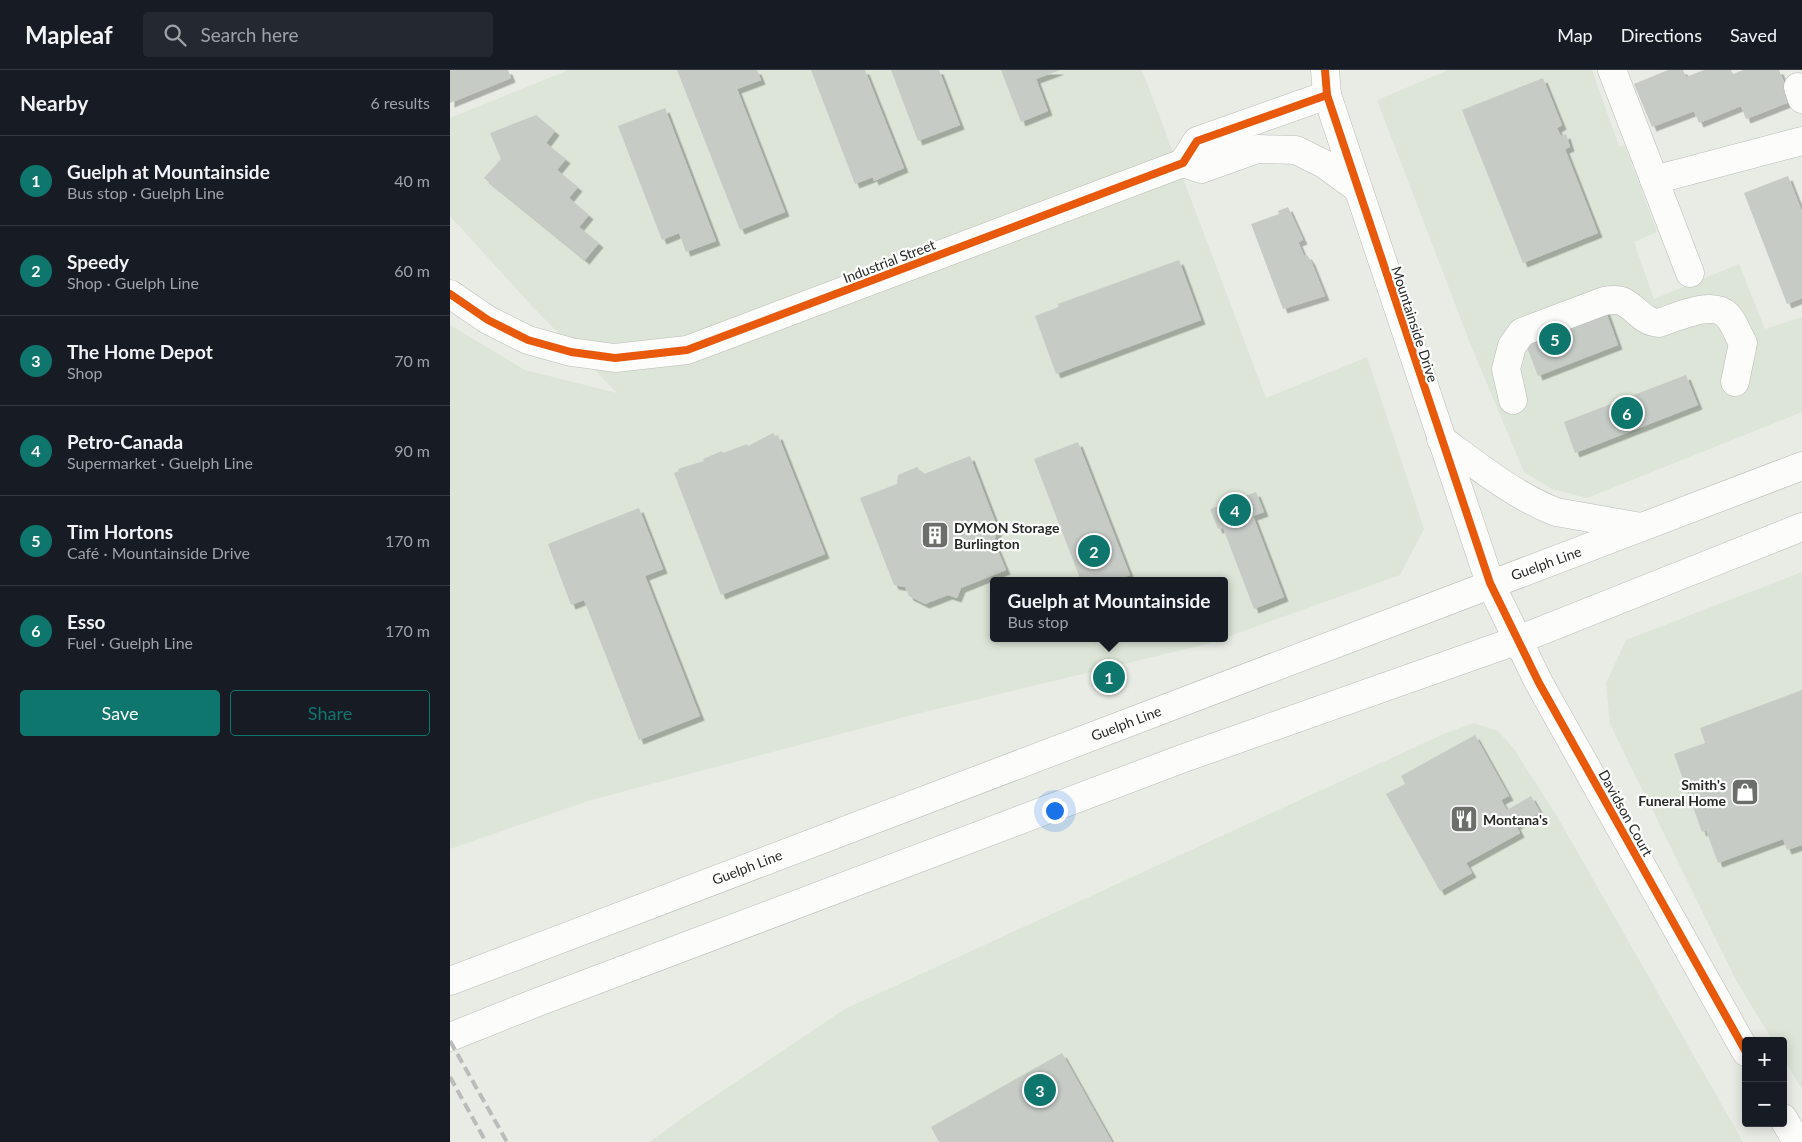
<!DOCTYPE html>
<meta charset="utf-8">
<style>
:root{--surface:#171b24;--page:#242831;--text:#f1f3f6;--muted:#9ea1a6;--line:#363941;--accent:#0f766e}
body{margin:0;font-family:Lato,sans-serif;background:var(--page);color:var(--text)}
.controls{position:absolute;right:15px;bottom:15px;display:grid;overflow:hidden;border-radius:5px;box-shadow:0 2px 12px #0003}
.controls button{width:45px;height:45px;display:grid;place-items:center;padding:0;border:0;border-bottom:1px solid var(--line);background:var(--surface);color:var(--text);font:25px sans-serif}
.you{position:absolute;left:604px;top:740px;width:18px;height:18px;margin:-12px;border:4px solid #fff;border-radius:50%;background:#1a73e8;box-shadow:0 0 0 8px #1a73e833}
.badge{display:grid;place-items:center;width:32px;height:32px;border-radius:50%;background:var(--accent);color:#fff;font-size:16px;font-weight:700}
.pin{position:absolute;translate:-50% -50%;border:2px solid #fff;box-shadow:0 1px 5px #0006}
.popup{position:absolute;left:540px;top:507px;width:238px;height:65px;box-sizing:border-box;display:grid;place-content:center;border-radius:5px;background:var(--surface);filter:drop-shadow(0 1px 4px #0005);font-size:16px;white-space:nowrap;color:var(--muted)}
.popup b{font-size:19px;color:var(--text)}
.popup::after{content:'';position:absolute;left:50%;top:100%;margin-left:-10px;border:10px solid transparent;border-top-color:var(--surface)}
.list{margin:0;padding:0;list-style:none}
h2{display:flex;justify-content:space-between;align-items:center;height:65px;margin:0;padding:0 20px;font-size:21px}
h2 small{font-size:16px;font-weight:400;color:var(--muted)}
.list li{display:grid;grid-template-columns:32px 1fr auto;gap:15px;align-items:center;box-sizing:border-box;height:90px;padding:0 20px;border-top:1px solid var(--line)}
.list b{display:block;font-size:19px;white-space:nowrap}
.list p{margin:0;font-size:16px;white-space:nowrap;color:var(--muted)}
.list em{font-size:16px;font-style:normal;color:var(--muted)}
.actions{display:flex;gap:10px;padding:15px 20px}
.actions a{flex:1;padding:11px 0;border:1px solid var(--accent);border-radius:5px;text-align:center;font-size:18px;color:var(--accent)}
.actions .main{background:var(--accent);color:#fff}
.icon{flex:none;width:28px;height:28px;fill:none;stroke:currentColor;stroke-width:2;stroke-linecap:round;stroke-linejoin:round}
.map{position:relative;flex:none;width:1352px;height:1072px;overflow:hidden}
header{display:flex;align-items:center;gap:30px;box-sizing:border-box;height:70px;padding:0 25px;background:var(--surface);border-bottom:1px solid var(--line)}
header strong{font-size:24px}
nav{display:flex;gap:28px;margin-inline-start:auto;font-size:18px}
.search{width:350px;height:45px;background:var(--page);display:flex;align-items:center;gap:12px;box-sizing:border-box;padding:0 18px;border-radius:5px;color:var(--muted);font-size:19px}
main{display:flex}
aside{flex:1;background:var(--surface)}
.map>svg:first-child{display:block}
.built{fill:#dce5d7}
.building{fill:#c6cbc6;filter:url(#shadow)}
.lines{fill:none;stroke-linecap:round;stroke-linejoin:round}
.minor-casing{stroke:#b9bcb7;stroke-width:29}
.major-casing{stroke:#b9bcb7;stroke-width:29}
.minor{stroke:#fcfcfb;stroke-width:28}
.major{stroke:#fcfcfb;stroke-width:28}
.rail{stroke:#babbba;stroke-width:4;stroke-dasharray:10 5;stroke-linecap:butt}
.cycleway-casing{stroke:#fff;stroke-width:11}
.cycleway{stroke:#e8590c;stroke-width:8}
.labels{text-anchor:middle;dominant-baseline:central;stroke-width:4.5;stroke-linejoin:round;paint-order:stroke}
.street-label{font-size:14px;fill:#272a26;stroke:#fff}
.poi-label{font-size:14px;font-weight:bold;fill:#272a26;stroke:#fff;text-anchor:start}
</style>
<header>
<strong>Mapleaf</strong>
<div class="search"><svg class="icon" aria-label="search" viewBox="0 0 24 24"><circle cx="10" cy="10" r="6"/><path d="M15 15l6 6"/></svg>Search here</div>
<nav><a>Map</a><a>Directions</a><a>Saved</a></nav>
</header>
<main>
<aside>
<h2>Nearby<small>6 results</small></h2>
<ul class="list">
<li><span class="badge">1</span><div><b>Guelph at Mountainside</b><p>Bus stop · Guelph Line</p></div><em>40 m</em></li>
<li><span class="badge">2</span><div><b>Speedy</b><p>Shop · Guelph Line</p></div><em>60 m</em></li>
<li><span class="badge">3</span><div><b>The Home Depot</b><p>Shop</p></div><em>70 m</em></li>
<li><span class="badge">4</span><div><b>Petro-Canada</b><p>Supermarket · Guelph Line</p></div><em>90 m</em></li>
<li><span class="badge">5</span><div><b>Tim Hortons</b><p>Café · Mountainside Drive</p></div><em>170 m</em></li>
<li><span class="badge">6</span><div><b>Esso</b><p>Fuel · Guelph Line</p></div><em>170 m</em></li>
</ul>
<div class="actions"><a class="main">Save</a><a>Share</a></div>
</aside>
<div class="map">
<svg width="1352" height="1072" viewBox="0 0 1352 1072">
<defs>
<filter id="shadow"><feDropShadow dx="4.5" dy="4.5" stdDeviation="0" flood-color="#0004"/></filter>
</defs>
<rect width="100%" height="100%" fill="#e8ece5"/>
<g class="built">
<polygon points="119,0 692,0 816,328 917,287 974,459 950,505 774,568 774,511 544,511 544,568 774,568 757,574 462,645 141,730 0,779 0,255 75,300 167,323 80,234 0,146 0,48"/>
<polygon points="999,0 1142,0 1169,76 1175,76 1207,162 1184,172 1204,229 1289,194 1315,259 1352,247 1352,342 1137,428 1102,419 1074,402 1020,273 927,30"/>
<polygon points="1352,502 1352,1019 1333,988 1333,971 1323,971 1287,912 1160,654 1156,613 1176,570"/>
<polygon points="1024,653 1048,661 1064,679 1108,748 1293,1072 200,1072 235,1046 395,939 998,662"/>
</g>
<g class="building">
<polygon points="0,0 58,0 61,8 0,33"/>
<polygon points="227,0 307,0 311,10 287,19 335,142 290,160"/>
<polygon points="361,0 415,0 454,98 424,111 423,107 405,114"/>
<polygon points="441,0 489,0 510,55 468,71"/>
<polygon points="551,0 610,0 586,9 598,41 571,52"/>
<polygon points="1218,0 1233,0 1236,7 1254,0 1281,0 1283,4 1293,0 1329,0 1342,31 1296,49 1291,36 1249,53 1244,41 1202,57 1184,14"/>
<polygon points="1093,8 1112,55 1107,58 1111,66 1116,64 1120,77 1115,79 1148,163 1073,193 1012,40"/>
<polygon points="215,38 266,171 236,182 229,163 212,170 168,56"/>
<polygon points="86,45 105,61 96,73 116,89 107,100 128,117 119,128 139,145 129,157 149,173 135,190 34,108 51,89 40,63"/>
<polygon points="1338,106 1352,142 1352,228 1337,234 1294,123"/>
<polygon points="838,137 853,170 848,172 854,186 857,185 861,191 875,226 833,239 801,154 829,144 828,141"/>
<polygon points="729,190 751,250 606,304 585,246 609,237 608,234"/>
<polygon points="1154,236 1168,275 1088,306 1073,267"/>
<polygon points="1236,305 1248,335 1125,383 1114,352"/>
<polygon points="323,363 325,366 328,365 375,484 271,525 224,403 229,401 228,399 254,391 253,389 272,381 273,383 297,374 298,376"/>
<polygon points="628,372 680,505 665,511 631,511 584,389"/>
<polygon points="520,386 548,459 544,471 556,500 511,518 507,528 498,525 475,534 459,526 455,517 444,515 410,428 447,414 448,405 467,397 474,404"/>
<polygon points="806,422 814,442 803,446 834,527 804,539 773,458 768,459 760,439"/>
<polygon points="189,438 213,499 195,506 250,646 189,670 134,530 121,535 98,474"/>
<polygon points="1352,620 1352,775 1337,780 1333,769 1268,793 1256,760 1252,762 1224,684 1255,673 1250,658"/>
<polygon points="1025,665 1059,726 1051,730 1057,740 1081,726 1090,742 1066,755 1070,763 1016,793 1022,803 990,821 936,724 955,714 951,706"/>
<polygon points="612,983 662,1072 489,1072 481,1057"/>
</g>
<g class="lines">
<g class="minor-casing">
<g id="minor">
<polyline points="875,0 877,25 1040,513 1089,613 1296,982"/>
<polyline points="1162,0 1240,203"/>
<polyline points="1348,17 1352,29"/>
<polyline points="733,93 751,99 807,79 846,80 874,94 907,118"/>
<polyline points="1204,110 1352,71"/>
<polyline points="0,224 38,250 78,270 121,282 165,288 237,280 733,93 747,71 877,25"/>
<path d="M1063 330 1056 299 1062 276 1072 262 1154 231C1160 230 1168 229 1174 232 1187 239 1193 252 1209 253 1227 247 1262 230 1277 245 1284 252 1288 265 1293 273L1285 312"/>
<polyline points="1333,1048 1347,1072"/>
</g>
</g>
<g class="major-casing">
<g id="major">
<path d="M991 369C1028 396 1063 425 1106 442L1191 457"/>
<polyline points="0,911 1352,396"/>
<polyline points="0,967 88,932 734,688 1068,570 1352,457"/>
</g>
</g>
<use href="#minor" class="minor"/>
<use href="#major" class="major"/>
<g class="rail">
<polyline points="0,971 57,1072"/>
<polyline points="0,1007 36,1072"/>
</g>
<g class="cycleway-casing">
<g id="cycleway">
<polyline points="875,0 877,25 1040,513 1089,613 1296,982"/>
<polyline points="0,224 38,250 78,270 121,282 165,288 237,280 733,93 747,71 877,25"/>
</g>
</g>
<use href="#cycleway" class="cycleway"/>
</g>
<defs>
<g id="building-square" transform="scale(1.4375)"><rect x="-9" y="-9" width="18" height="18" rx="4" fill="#6b6e69" stroke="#fff"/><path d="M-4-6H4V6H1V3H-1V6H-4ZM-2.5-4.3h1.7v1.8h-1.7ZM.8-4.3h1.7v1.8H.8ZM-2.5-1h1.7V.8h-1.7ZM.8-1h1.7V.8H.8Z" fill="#fff"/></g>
<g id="shop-square" transform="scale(1.4375)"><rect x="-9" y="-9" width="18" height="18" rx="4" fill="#6b6e69" stroke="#fff"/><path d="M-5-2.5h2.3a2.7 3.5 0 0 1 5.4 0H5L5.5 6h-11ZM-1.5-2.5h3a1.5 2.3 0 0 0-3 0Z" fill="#fff"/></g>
<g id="restaurant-square" transform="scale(1.4375)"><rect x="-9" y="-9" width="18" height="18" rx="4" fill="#6b6e69" stroke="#fff"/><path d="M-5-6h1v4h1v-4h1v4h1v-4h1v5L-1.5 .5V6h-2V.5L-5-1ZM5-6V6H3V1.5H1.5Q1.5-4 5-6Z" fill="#fff"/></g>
</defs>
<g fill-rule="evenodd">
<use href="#building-square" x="485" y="465"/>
<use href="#shop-square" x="1295" y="722"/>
<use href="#restaurant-square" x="1014" y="749"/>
</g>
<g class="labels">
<g class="street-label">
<text transform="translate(439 191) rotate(-21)">Industrial Street</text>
<text transform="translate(965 254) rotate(72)">Mountainside Drive</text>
<text transform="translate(1096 493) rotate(-20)">Guelph Line</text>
<text transform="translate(676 653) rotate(-21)">Guelph Line</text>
<text transform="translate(1176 743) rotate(61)">Davidson Court</text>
<text transform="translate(297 797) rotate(-21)">Guelph Line</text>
</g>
<g class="poi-label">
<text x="504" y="457">DYMON Storage<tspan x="504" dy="16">Burlington</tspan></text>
<text x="1276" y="714" text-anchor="end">Smith's<tspan x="1276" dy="16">Funeral Home</tspan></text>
<text x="1033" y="749">Montana's</text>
</g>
</g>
</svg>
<div class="controls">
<button>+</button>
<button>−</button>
</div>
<div class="you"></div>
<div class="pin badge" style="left:659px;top:607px">1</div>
<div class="popup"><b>Guelph at Mountainside</b>Bus stop</div>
<div class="pin badge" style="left:644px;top:481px">2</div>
<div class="pin badge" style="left:590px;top:1020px">3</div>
<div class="pin badge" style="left:785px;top:440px">4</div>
<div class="pin badge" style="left:1105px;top:269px">5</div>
<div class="pin badge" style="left:1177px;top:343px">6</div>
</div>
</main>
